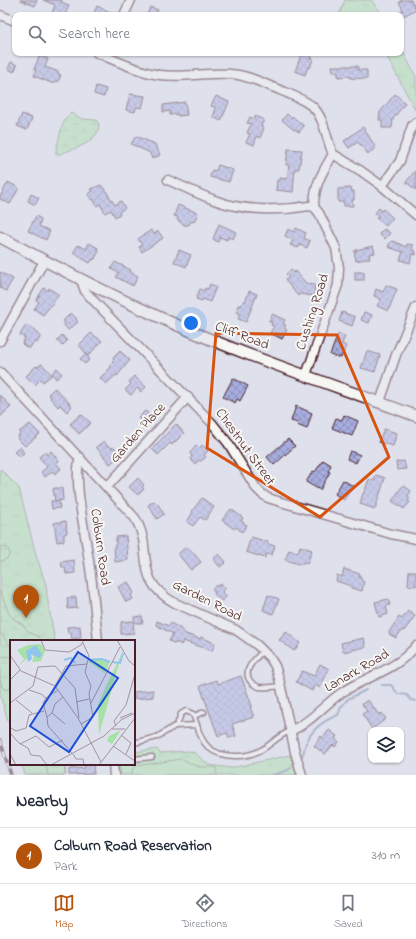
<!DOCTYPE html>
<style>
:root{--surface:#fff;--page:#f2f2f3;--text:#1f2937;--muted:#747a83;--line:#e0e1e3;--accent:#b45309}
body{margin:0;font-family:"Indie Flower",sans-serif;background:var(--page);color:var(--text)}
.controls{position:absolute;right:12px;bottom:12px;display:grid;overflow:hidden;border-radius:8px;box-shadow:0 1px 3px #0004}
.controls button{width:36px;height:36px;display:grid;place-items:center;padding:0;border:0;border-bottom:1px solid var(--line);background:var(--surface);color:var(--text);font:20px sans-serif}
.you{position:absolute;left:191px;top:323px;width:14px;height:14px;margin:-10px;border:3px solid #fff;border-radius:50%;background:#1a73e8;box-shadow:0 0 0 6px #1a73e833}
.badge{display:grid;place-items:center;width:26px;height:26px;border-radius:50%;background:var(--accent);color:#fff;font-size:13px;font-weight:700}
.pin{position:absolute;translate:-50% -33px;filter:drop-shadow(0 1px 2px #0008)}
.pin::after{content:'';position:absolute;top:21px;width:14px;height:12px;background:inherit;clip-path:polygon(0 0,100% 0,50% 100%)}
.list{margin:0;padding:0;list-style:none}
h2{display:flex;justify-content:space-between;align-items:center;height:52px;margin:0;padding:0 16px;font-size:17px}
h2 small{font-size:13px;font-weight:400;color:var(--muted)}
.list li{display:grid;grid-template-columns:26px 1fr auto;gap:12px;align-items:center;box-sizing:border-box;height:56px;padding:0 16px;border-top:1px solid var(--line)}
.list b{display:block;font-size:15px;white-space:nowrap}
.list p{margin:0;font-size:13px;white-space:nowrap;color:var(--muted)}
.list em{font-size:13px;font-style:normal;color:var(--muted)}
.icon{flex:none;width:22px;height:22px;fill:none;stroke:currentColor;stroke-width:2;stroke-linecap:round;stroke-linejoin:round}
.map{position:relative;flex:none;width:416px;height:775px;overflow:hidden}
.search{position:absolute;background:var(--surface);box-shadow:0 1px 3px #0004;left:12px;right:12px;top:12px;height:44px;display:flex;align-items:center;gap:10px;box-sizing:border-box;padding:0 14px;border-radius:8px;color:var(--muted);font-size:15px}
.sheet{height:108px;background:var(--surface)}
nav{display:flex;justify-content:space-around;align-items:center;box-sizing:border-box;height:56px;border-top:1px solid var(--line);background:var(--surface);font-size:11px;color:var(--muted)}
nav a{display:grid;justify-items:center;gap:2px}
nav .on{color:var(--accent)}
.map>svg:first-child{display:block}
.grass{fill:url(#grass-tufts);stroke:#798068}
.wetland{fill:url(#wetland-marsh);stroke:#798068}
.garden{fill:#a8e1a6;stroke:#798068}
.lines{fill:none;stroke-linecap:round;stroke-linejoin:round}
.stream{stroke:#73839f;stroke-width:2}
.building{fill:url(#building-cross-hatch);stroke:#4a1f2b}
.service-casing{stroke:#4a1f2b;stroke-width:7}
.minor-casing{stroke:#4a1f2b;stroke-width:11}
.tertiary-casing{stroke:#4a1f2b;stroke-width:13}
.service{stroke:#f6f6f2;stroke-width:4}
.minor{stroke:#f6f6f2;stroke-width:8}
.tertiary{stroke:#f6f6f2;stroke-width:10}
.rail-casing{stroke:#4a1f2b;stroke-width:3.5}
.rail{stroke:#f6f6f2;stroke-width:2;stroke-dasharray:6;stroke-linecap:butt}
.marked{fill:none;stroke:#d8530f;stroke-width:3;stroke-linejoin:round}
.labels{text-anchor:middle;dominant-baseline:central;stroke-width:4;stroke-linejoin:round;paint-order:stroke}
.street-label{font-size:14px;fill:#4a1f2b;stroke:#f6f6f2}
.inset-river{fill:none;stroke:#8fc5ed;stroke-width:2}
.inset-road{fill:none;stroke:#a3939f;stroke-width:1}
.view{fill:#1d4ed8;fill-opacity:0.15;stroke:#1d4ed8;stroke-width:2}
.inset-edge{fill:none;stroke:#4a1f2b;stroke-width:2}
</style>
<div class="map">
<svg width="416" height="775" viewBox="0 0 416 775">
<defs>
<pattern id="grass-tufts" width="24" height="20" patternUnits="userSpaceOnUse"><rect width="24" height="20" fill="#a8e1a6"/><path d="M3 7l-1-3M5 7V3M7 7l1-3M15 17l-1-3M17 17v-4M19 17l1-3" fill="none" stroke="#92c18f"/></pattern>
<pattern id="wetland-marsh" width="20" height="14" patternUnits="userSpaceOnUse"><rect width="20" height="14" fill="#a8e1a6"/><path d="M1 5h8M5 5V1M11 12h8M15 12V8" fill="none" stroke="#92c18f"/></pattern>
<pattern id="building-cross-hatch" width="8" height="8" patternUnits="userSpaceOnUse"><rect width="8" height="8" fill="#a7aedf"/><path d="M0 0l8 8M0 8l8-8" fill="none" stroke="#8a8db5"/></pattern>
</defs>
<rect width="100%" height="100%" fill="#dee0ec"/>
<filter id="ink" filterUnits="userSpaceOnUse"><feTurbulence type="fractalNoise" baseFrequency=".025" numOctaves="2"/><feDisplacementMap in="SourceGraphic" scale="8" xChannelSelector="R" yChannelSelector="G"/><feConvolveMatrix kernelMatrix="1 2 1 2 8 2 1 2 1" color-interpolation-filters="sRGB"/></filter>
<g filter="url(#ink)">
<g class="grass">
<polygon points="345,0 354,1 355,0 371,0 383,15 339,15"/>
<polygon points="401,48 416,77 416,111 385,53 401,53"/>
<polygon points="0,469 19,488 36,555 46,585 47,596 55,641 11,641 11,730 0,695"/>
<polygon points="157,749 160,753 188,751 195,753 209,765 231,768 290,755 296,775 121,775 119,764 134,764 134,752"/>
<polygon points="22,764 65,764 66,775 25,775"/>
</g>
<g class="wetland">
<path d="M71 113 82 119 96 120 99 124C99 144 72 149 57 155L56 154V150C59 140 62 118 71 113Z"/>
<polygon points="2,547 8,548 10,553 8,558 0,562 0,548"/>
<polygon points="0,591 9,614 14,619 23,625 26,629 29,632 39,637 42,641 11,641 11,647 0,632"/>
<polygon points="4,656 11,657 11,688 6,690 2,687 0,678 0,658"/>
<polygon points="46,764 64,764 65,775 48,775"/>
</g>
<polygon class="garden" points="181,759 198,767 216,767 217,775 132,775 132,770 136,766"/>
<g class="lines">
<g class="stream">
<polyline points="382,685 391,685 398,694 407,695 411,700 416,701"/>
<path d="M302 756C305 751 304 746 307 741 313 728 325 720 338 715L341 707 348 699 366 690"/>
<polyline points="272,775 286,771 291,768"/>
</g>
</g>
<g class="building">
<polygon points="20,0 37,0 35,6"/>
<polygon points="43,0 62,0 61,2 69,5 65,15 57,15 52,13 55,5"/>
<polygon points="402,0 411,0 416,9 402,17 399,12 403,10 399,2"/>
<polygon points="97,6 117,15 93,15"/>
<polygon points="150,7 158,10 156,15 147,15"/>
<polygon points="302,53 312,53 310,58 313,59 310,68 308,67 305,75 295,71"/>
<polygon points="40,55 48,59 45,67 59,72 58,74 61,75 58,82 56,81 54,84 34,76 36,70 34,69"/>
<polygon points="11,62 17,65 14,72 8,69"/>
<polygon points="332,66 358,66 358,70 367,70 367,79 350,78 350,76 338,77 338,72 333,72"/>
<polygon points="96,86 106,89 104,97 94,94"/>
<polygon points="130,94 145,96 142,108 136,107 135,112 126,110"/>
<polygon points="395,94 405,103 393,119 392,128 382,128 382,120 379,120 380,112"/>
<polygon points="216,96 229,102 221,121 213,117 216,108 211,106"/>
<polygon points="185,102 187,115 178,116 178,114 170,115 170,111 163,112 163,105"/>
<polygon points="22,114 32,118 27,130 17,126"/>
<polygon points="287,114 291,118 292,116 304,126 299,132 294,129 294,130 282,120"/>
<polygon points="255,116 264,120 261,126 264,128 260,138 257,136 254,145 246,142 250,134 247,133 251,124 247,123 250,117 254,119"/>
<polygon points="363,127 376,148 368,154 358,142 349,148 344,141"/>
<polygon points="136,136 155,144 160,155 152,159 150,153 131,144"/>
<polygon points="288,149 302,150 299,169 295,169 293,192 276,190 277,180 280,181 280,178 287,179 289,165 286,165"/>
<polygon points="218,165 233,170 229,182 210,177 212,170 216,171"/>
<polygon points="416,170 416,190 406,182"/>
<polygon points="8,182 19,188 10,204 0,199 0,197"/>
<polygon points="101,185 103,188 104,188 115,205 121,201 125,208 119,212 120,214 115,217 111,210 105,213 100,204 97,206 93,199 91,200 88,194 93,191 91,189"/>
<polygon points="351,188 352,191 354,191 354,200 352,200 353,206 344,206 344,202 338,202 338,189"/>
<polygon points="31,194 39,198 35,205 28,201"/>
<polygon points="178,205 198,213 194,222 191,221 189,225 187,224 186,226 177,220 178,217 174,216"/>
<polygon points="379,208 382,211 383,209 393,218 386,226 376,218 379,216 375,213"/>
<polygon points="36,216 41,219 39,226 50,231 46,240 28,231"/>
<polygon points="219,224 236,232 233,239 228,237 227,240 220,237 218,242 213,239"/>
<polygon points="296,228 306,233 304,238 310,241 307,248 300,245 298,248 290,245 293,240 285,236 288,229 294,232"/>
<polygon points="384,229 390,233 385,239 379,234"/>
<polygon points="151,230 154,234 158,231 163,238 142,252 139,247 142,245 138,239"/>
<polygon points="393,241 406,247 407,244 413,245 412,249 416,252 416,255 412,254 410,263 400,260 403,252 388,247 390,242"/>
<polygon points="89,243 98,248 97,250 99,251 94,260 93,259 90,263 73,253 78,245 86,249"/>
<polygon points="373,246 375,253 369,254 370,258 356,261 354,251 356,251 356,250"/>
<polygon points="179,250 191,255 186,267 174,262"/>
<polygon points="115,262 131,270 130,272 138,276 133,286 116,277 119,273 111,269"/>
<polygon points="291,270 293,273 295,271 307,284 315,285 314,296 300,294 298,296 285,280 289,277 286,274"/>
<polygon points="0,272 13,279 6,291 0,288"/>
<rect x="355" y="272" width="9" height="8"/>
<polygon points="210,284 216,287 210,302 203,299 202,301 196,299 200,289 204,291 205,288 208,289"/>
<polygon points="386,285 397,289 388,311 377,306 381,299 374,296 376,289 383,292"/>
<polygon points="44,288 48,291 49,288 59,295 43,315 34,309 39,302 36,300"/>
<polygon points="249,291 257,294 246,322 238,319 240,314 236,312 238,305 241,306 243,301 245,302"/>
<polygon points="342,312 355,317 352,326 339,321"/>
<polygon points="364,312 372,315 369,323 361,320"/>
<polygon points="71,313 77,319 76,320 78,322 68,330 64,325 65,323 63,321"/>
<polygon points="272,314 285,320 283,324 286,325 284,328 287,330 282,339 270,333 274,326 271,325 272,322 269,321"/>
<polygon points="26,325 38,332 37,334 41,336 37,343 34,342 29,349 22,344 25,338 20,335"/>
<polygon points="91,333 102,341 88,356 79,345"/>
<polygon points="338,334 345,336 342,344 346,346 341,358 330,355"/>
<polygon points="62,335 67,341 62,346 57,340"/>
<polygon points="120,351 130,360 117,376 116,375 106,384 100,378 111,367 110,365 113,362 112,361 114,359 113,358"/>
<polygon points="367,351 380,355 375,372 361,368"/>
<polygon points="85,354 90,359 85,364 80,359"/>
<polygon points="42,364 52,375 43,382 41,379 35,385 26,376 36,366 37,367"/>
<polygon points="57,368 62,374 56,379 52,373"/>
<polygon points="134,376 146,387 141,392 137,388 131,395 125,390 131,384 129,382"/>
<polygon points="233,378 248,386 240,401 237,399 235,403 223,397"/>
<polygon points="55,388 72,406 67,412 60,405 58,407 50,398 51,397 48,394"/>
<polygon points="0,395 11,407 0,417"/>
<polygon points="296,406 312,413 307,429 297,425 298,423 291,421"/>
<polygon points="145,411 151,416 144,423 138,418"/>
<polygon points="81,414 91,423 79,434 70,424"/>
<polygon points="344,415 358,421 352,436 332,428 336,418 342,420"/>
<polygon points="30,424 40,434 25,446 17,438 20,433 19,432"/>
<polygon points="176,424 184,433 172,445 170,443 158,455 152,449"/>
<polygon points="384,429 397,433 393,446 379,442"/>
<polygon points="288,439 295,446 274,465 267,457"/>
<polygon points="104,441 108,447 109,445 112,448 114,447 121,455 110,464 96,447"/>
<polygon points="197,445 200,448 202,445 208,451 204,455 206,457 201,461 199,460 195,464 190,459 192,456 190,453"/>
<polygon points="20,447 24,453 19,457 14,452"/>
<polygon points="51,451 59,461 56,463 61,469 55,474 53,471 45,477 41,472 47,467 39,457 45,452 47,455"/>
<polygon points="350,451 360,455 356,463 347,459"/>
<polygon points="323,460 331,465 328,471 330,472 320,490 306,482 313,471 315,472"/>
<polygon points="404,461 406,469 397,470 396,462"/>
<polygon points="376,475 385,478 375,509 360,504 363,493 364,493 369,479 374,481"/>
<polygon points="138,478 144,485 142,487 144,489 138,495 129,487"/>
<polygon points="343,480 353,486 344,500 335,494"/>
<polygon points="403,485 411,491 408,496 410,498 408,501 410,502 404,509 392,501"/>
<polygon points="55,488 62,488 63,500 55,501 53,489"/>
<polygon points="202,498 214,507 205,520 200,517 193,526 187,522 193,512 192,511"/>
<polygon points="51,501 59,501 60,508 52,509"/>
<polygon points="154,501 156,504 157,503 164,514 157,519 148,505"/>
<polygon points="231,509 243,518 241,521 247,525 242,532 236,527 234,529 222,520"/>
<polygon points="66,521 67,533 64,534 64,541 57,542 54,523"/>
<polygon points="126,536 128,560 115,562 114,546 116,545 116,537"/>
<polygon points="251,537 268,542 268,544 275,546 272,555 266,554 265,558 246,552"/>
<polygon points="300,546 312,550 307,564 303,562 302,565 285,560 289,550 298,553"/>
<polygon points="186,547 188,550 190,549 201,562 191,570 178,554"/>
<polygon points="219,554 226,562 220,567 213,559"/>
<polygon points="74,560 75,573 66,574 65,567 62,567 61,562"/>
<polygon points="344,569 360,574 359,577 361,578 361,580 364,582 362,591 351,588 351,586 336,581 337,575 342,577"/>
<polygon points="409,571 416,571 416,586 408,585"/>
<polygon points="128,582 134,593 131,595 133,599 126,602 118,587"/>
<polygon points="220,584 226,588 222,592 227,596 222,601 214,594 215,592 212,590 216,585 218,587"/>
<polygon points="268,595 279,599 273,614 263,610"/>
<polygon points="76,597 77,608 68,609 67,598"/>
<polygon points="388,599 390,605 386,606 388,614 379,617 375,602"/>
<polygon points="408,611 415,616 404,631 402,630 396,638 389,634 389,632 399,617 402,619"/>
<polygon points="142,616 143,623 135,623 134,617"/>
<polygon points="133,621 134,633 121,634 121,622"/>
<polygon points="157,621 169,626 170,623 180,628 180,629 186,634 200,639 201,637 215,643 212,651 183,641 181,645 177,642 176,644 169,641 173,634 156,625"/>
<polygon points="80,626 81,638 72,639 71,633 68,633 67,627"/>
<polygon points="286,632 300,643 294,651 279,640"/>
<polygon points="364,638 366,647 343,652 341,643"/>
<polygon points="320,664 329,669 320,688 315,685 312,691 296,682 302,671 314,676"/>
<polygon points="241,676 252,706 250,707 254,717 232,724 236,736 229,738 227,733 218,736 200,686 216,680 218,684"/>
<polygon points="153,690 153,697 134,699 134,692"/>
<polygon points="368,700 379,715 382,713 386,719 372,729 362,714 367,711 362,704"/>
<polygon points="329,730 337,736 335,739 339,742 335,747 333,745 325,754 314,746 321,736 323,738"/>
<polygon points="84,764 93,764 94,774 69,775 69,769 85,768"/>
</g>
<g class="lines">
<g class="service-casing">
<g id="service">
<path d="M263 651C255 659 241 671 251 682 254 685 256 686 259 687 266 688 274 687 281 686"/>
<polyline points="194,716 204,712"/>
<polyline points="177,725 181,714 186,711 193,714 197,725"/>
<path d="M134 743 157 737 175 726 197 725C199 733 202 741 208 747 221 759 247 758 261 750 272 744 278 736 290 731"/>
<polyline points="134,759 152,757"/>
</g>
</g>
<g class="minor-casing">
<g id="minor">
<polyline points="0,15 15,21"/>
<polyline points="124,15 131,0"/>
<path d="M97 53C117 61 139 72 160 75 184 78 207 72 231 74 248 75 264 84 280 90 291 95 304 99 313 107 325 119 326 139 333 154"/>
<path d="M168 180C184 187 200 195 217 201 244 211 281 211 309 206L314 207"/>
<polyline points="382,186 400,161 412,126 416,122"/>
<polyline points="81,280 85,291 94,301 212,423 228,443 256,488 262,494 268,498 281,502 391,534 416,539"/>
<polyline points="0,341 44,261"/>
<path d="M0 372 135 518C155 551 131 579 175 603L236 630 257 645 270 658 275 666 279 678 295 752 302 775"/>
<path d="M306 375 338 285 339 268 336 248 319 213 314 207C314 185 322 173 333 154L361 171 382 186 416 215"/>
<polyline points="380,402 396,355 416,307"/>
<path d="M80 457C73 479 85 531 88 555 93 584 95 612 98 641"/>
<polyline points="107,487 188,397"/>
<path d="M290 731C310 723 324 705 341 693 367 676 395 671 416 646"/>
<polyline points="113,764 114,775"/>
</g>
</g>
<g class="tertiary-casing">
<path id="tertiary" d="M0 237C56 267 112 296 170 322 250 358 334 385 416 416"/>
</g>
<use href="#service" class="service"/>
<use href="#minor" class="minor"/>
<use href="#tertiary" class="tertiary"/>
<g class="rail-casing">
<polyline id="rail" points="0,740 11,775"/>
</g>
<use href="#rail" class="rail"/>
</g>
</g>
<path d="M0 0H416V775H0ZM216 333 337 335 389 457 320 517 207 448Z" fill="#dee0ec" fill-opacity=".55" fill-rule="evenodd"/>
<path class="marked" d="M216 333 337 335 389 457 320 517 207 448Z"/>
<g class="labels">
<g class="street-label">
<text transform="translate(313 312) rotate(-72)">Cushing Road</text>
<text transform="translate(242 336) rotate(21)">Cliff Road</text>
<text transform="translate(138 433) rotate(-48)">Garden Place</text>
<text transform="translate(245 447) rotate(54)">Chestnut Street</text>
<text transform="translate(100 547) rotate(82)">Colburn Road</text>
<text transform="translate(207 601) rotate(27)">Garden Road</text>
<text transform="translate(357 671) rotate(-30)">Lanark Road</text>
</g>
</g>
<g transform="translate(10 640)">
<rect width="125" height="125" fill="#dee0ec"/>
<path d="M31 4 35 11 31 21 22 22 24 16 19 14V16L8 27 14 19 7 10 18 5ZM112 13 89 95 88 64ZM86 18 100 22 95 33 79 22V19ZM111 90 102 104 97 101 99 96Z" fill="#a8e1a6"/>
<path d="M108 22 99 43 102 46 99 49 100 53 92 79 90 71 94 66 95 48Z" fill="#a8e1a6"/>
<path d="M26 5 32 15 29 18 21 14 22 19 18 22 16 11Z" fill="#8fc5ed"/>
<path class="inset-river" d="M54 20 61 18 65 23M79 20 92 19 100 22M102 22 110 23 113 13"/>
<path class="inset-road" d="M31 0 35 10 59 12 71 5 74 0M107 0 119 21 125 26M0 15 11 31 45 46 68 78 91 122M0 40 10 30M45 46 56 26 77 24M19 50 31 54 36 58 48 50M36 58 33 63 37 77 42 73 45 64 53 57M6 60 22 73M66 62 79 59M0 63 23 46 28 27 45 26 65 48 69 78M81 63 110 7M42 73 55 84M37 77 38 86 62 113M110 78 122 73M71 84 83 77 79 54 81 46 75 32 79 16 73 3M106 86 104 81 116 65 125 34M0 87V93L9 103 18 108 21 115 30 116 37 125M1 88 6 91 16 88 19 75 34 71M102 89H115M111 95 121 103M10 104 26 96 39 107 53 100M103 106 125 121M0 114 6 125M63 114 66 119H73L74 125M116 114 121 103M41 125 94 96 111 80 125 73M89 125 125 78"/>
<path class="view" d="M68 12 108 38 59 112 20 86Z"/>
<rect width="125" height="125" class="inset-edge"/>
</g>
</svg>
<div class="controls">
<button><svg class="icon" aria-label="layers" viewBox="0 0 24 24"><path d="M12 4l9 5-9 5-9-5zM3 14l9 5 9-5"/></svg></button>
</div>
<div class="you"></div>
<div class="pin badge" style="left:26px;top:618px">1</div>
<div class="search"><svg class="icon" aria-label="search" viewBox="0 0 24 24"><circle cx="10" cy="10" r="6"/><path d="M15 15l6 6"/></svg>Search here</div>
</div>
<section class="sheet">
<h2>Nearby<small></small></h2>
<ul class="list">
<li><span class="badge">1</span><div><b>Colburn Road Reservation</b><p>Park</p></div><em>310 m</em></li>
</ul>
</section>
<nav>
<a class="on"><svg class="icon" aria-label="map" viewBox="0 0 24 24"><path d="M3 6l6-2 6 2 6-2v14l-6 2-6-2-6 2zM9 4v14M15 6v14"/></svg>Map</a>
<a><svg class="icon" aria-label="directions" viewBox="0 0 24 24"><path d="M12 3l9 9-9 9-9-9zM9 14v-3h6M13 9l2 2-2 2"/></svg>Directions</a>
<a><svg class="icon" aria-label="saved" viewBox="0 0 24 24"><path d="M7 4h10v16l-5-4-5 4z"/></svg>Saved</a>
</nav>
